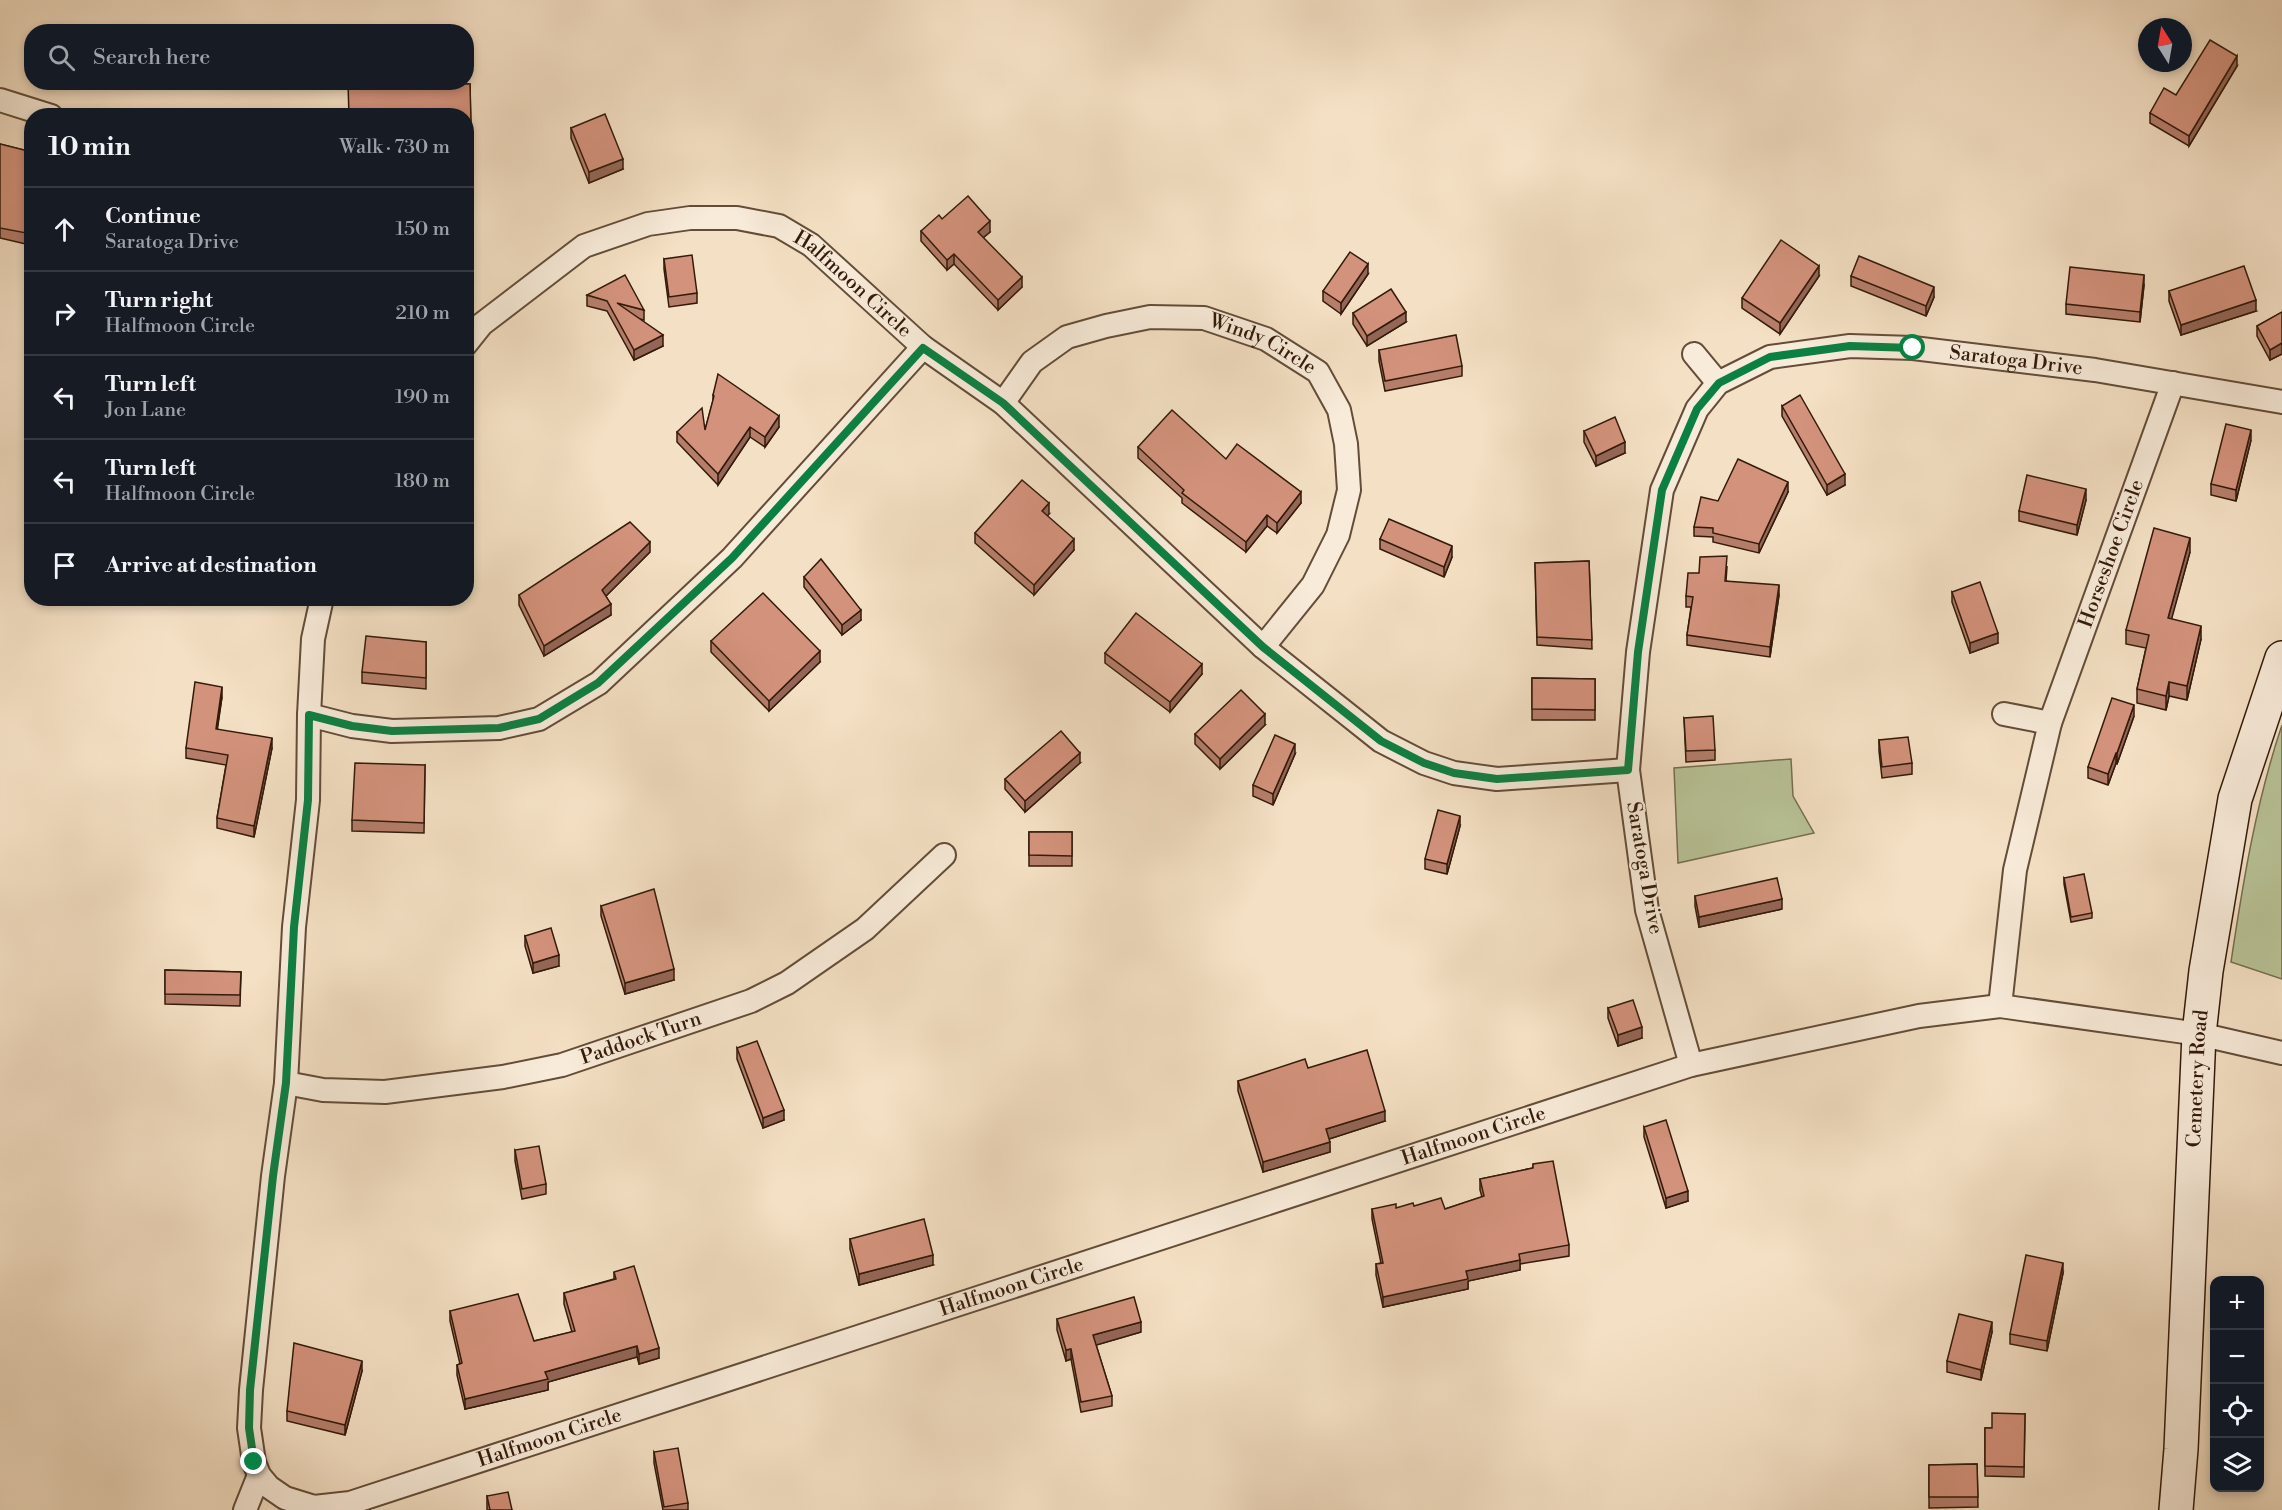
<!DOCTYPE html>
<meta charset="utf-8">
<style>
:root{--surface:#171b24;--page:#242831;--text:#f1f3f6;--muted:#9ea1a6;--line:#363941}
body{margin:0;font-family:"Libre Bodoni",serif;background:var(--page);color:var(--text)}
.controls{position:absolute;right:18px;bottom:18px;display:grid;overflow:hidden;border-radius:12px;box-shadow:0 3px 9px #0003}
.controls button{width:54px;height:54px;display:grid;place-items:center;padding:0;border:0;border-bottom:2px solid var(--line);background:var(--surface);color:var(--text);font:30px sans-serif}
.compass{position:absolute;left:2138px;top:18px;width:54px;height:54px;border-radius:50%;background:var(--surface);box-shadow:0 3px 9px #0003;rotate:349deg}
.stop{position:absolute;width:18px;height:18px;margin:-14px;border:4px solid #0b8043;border-radius:50%;background:#fff}
.stop.end{background:#0b8043;border-color:#fff;box-shadow:0 2px 6px #0008}
.list{margin:0;padding:0;list-style:none}
h2{display:flex;justify-content:space-between;align-items:center;height:78px;margin:0;padding:0 24px;font-size:26px}
h2 small{font-size:20px;font-weight:400;color:var(--muted)}
.list li{display:grid;grid-template-columns:39px 1fr auto;gap:18px;align-items:center;box-sizing:border-box;height:84px;padding:0 24px;border-top:2px solid var(--line)}
.list b{display:block;font-size:22px;white-space:nowrap}
.list p{margin:0;font-size:20px;white-space:nowrap;color:var(--muted)}
.list em{font-size:20px;font-style:normal;color:var(--muted)}
.icon{flex:none;width:33px;height:33px;fill:none;stroke:currentColor;stroke-width:2;stroke-linecap:round;stroke-linejoin:round}
.map{position:relative;flex:none;width:2282px;height:1510px;overflow:hidden}
.search{position:absolute;background:var(--surface);box-shadow:0 3px 9px #0003;left:24px;top:24px;width:450px;height:66px;display:flex;align-items:center;gap:15px;box-sizing:border-box;padding:0 21px;border-radius:24px;color:var(--muted);font-size:22px}
.panel{position:absolute;background:var(--surface);box-shadow:0 3px 9px #0003;left:24px;top:108px;width:450px;height:498px;border-radius:24px}
.map>svg:first-child{display:block}
.green{fill:#b8c397;stroke:#766e50;stroke-width:1.5}
.lines{fill:none;stroke-linecap:round;stroke-linejoin:round}
.street-casing{stroke:#634c38;stroke-width:26}
.secondary-casing{stroke:#331a0a;stroke-width:36}
.street{stroke:#f8ebd9;stroke-width:22}
.secondary{stroke:#f8ebd9;stroke-width:33}
.wall{fill:#b57e6b;stroke:#331a0a;stroke-width:1.5}
.shaded-wall{fill:#946657;stroke:#331a0a;stroke-width:1.5}
.building{fill:#d3927c;stroke:#331a0a;stroke-width:1.5}
.route{stroke:#0b8043;stroke-width:8}
.labels{text-anchor:middle;dominant-baseline:central;stroke-width:4.5;stroke-linejoin:round;paint-order:stroke}
.street-label{font-size:20px;fill:#331a0a;stroke:#f8ebd9}
</style>
<div class="map">
<svg width="2282" height="1510" viewBox="0 0 2282 1510">
<rect width="100%" height="100%" fill="#f4e0c4"/>
<filter id="stains"><feTurbulence type="fractalNoise" baseFrequency=".00333" numOctaves="4"/><feColorMatrix values="0 0 0 0 .2 0 0 0 0 .09 0 0 0 0 .02 0 0 0 .5 -.17"/></filter>
<radialGradient id="worn" r=".72"><stop offset=".6" stop-color="#630" stop-opacity="0"/><stop offset="1" stop-color="#630" stop-opacity=".3"/></radialGradient>
<g class="green">
<path d="M2282 725V979L2231 962C2243 882 2256 802 2282 725Z"/>
<polygon points="1791,759 1793,796 1814,833 1678,863 1674,768"/>
</g>
<g class="lines">
<g class="street-casing">
<g id="street">
<polyline points="0,100 51,116"/>
<path id="s1" d="M466 344 482 324 584 246 648 224 690 218H737L779 226 811 245 923 347 1003 403 1263 647 1381 741 1424 763 1454 773 1497 779 1628 770"/>
<polyline points="1694,354 1718,383"/>
<path id="s2" d="M1003 403 1032 362 1067 337 1106 326 1150 317 1204 318 1266 339 1318 372 1339 410 1346 444 1349 490 1338 535 1313 585 1263 647"/>
<path id="s3" d="M322 598 313 639 309 715 308 800 294 927 286 1083 273 1176 251 1390 249 1428 254 1462 259 1475 269 1487 285 1498 314 1507 350 1503 1691 1065 1919 1016 2000 1006 2199 1034 2282 1053"/>
<polyline points="2004,714 2050,723"/>
<polyline points="309,715 352,726 392,731 499,728 539,719 599,683 732,558 923,347"/>
<path id="s4" d="M2000 1006 2015 870 2050 723 2173 383"/>
<path id="s5" d="M1691 1065 1647 910 1628 770 1638 652 1662 490 1697 409 1718 383 1770 357 1850 346 1913 348 2095 370 2282 402"/>
<path id="s6" d="M286 1083 323 1090 385 1092 503 1077 562 1065 751 1001 787 983 865 929 944 855"/>
<polyline points="245,1510 259,1475"/>
</g>
</g>
<g class="secondary-casing">
<g id="secondary">
<path id="s7" d="M2176 1510 2181 1449 2199 1034 2206 971 2235 799 2282 658"/>
</g>
</g>
<use href="#street" class="street"/>
<use href="#secondary" class="secondary"/>
</g>
<g class="wall">
<polygon points="2237,66 2189,146 2150,123 2150,113 2176,95"/>
<polygon points="433,84 470,84 471,138 466,138 466,116"/>
<polygon points="571,128 623,169 589,183 571,138"/>
<polygon points="0,144 32,152 26,244 0,238"/>
<polygon points="942,219 990,232 983,238 1022,287 998,310 954,264 947,270 921,241 921,231"/>
<polygon points="664,259 697,293 697,303 669,307 664,269"/>
<polygon points="1368,274 1341,314 1323,301 1323,291"/>
<polygon points="1819,276 1780,334 1742,308 1742,298"/>
<polygon points="1851,276 1934,297 1926,316 1851,286"/>
<polygon points="2144,285 2140,322 2066,314 2066,304"/>
<polygon points="2169,291 2256,311 2181,335 2169,301"/>
<polygon points="587,295 644,310 644,320 640,319 663,346 634,360 607,311 587,306"/>
<polygon points="2282,312 2282,354 2270,360 2257,336 2257,326"/>
<polygon points="1353,313 1406,322 1367,346 1353,324"/>
<polygon points="1379,350 1462,366 1462,376 1385,391 1379,361"/>
<polygon points="713,395 779,427 765,447 750,437 718,485 677,442 677,432 705,430 713,401"/>
<polygon points="1782,406 1845,485 1827,495 1782,416"/>
<polygon points="1584,431 1625,453 1596,466 1584,442"/>
<polygon points="2251,440 2236,501 2211,495 2211,484"/>
<polygon points="1138,447 1226,459 1301,503 1277,533 1267,526 1246,552 1182,503 1182,498 1138,458"/>
<polygon points="1788,492 1759,553 1713,542 1713,537 1694,536 1694,527 1718,501"/>
<polygon points="2086,500 2077,535 2019,521 2019,511"/>
<polygon points="1049,514 1047,516 1074,550 1034,595 975,543 975,533"/>
<polygon points="1380,539 1452,557 1444,577 1380,549"/>
<polygon points="650,552 606,596 611,615 544,656 519,605 519,595"/>
<polygon points="2190,552 2171,619 2201,639 2187,700 2169,696 2166,710 2137,703 2137,689 2146,648 2126,644 2126,630"/>
<polygon points="1589,561 1592,649 1537,645 1535,563"/>
<polygon points="1727,567 1726,581 1779,595 1770,657 1687,645 1687,635 1691,607 1686,607 1686,596 1699,573"/>
<polygon points="804,577 861,620 842,635 804,587"/>
<polygon points="1952,592 1998,643 1970,653 1952,602"/>
<polygon points="711,641 820,662 769,711 711,652"/>
<polygon points="426,642 426,689 362,683 362,672"/>
<polygon points="1105,653 1202,674 1170,712 1105,663"/>
<polygon points="1532,678 1595,679 1595,720 1532,720"/>
<polygon points="222,697 217,729 272,748 254,837 217,828 217,818 226,765 186,758 186,748"/>
<polygon points="2134,716 2117,764 2116,763 2108,785 2088,778 2088,767"/>
<polygon points="1684,718 1715,750 1715,760 1686,762"/>
<polygon points="1265,725 1220,769 1195,744 1195,734"/>
<polygon points="1879,740 1912,763 1912,774 1882,778 1879,751"/>
<polygon points="1295,754 1273,805 1253,796 1253,785"/>
<polygon points="1080,763 1025,812 1005,789 1005,779"/>
<polygon points="425,765 424,833 352,831 352,820"/>
<polygon points="1460,826 1447,874 1425,869 1425,859"/>
<rect x="1029" y="832" width="43" height="34"/>
<polygon points="2064,878 2092,913 2092,918 2071,922 2064,884"/>
<polygon points="1695,896 1782,909 1699,927 1695,906"/>
<polygon points="601,906 674,980 625,994 601,916"/>
<polygon points="525,936 559,966 533,973 525,946"/>
<polygon points="165,970 241,972 240,1006 165,1004"/>
<polygon points="1608,1008 1642,1038 1618,1046 1608,1018"/>
<polygon points="737,1048 784,1120 763,1128 737,1059"/>
<polygon points="1308,1068 1385,1121 1329,1139 1330,1152 1263,1172 1238,1091 1238,1081"/>
<polygon points="1644,1127 1688,1201 1666,1208 1644,1137"/>
<polygon points="515,1150 546,1184 546,1194 522,1199 515,1161"/>
<polygon points="1533,1164 1569,1245 1569,1256 1520,1264 1520,1270 1468,1281 1468,1289 1383,1307 1376,1275 1376,1264 1381,1263 1372,1219 1372,1209 1445,1209 1482,1197 1480,1190 1480,1179 1533,1168"/>
<polygon points="850,1239 933,1265 859,1285 850,1249"/>
<polygon points="614,1272 659,1358 639,1364 637,1357 548,1382 548,1390 465,1409 457,1375 457,1365 460,1364 450,1321 450,1311 534,1341 572,1332 564,1304 564,1293 614,1279"/>
<polygon points="2063,1273 2047,1351 2010,1344 2010,1334"/>
<polygon points="1057,1319 1141,1332 1096,1345 1112,1396 1112,1406 1081,1412 1071,1359 1066,1361 1057,1330"/>
<polygon points="1992,1332 1981,1380 1947,1372 1947,1361"/>
<polygon points="362,1371 345,1435 287,1421 287,1411"/>
<polygon points="2025,1414 2024,1477 1985,1476 1985,1428 1992,1428"/>
<polygon points="654,1452 688,1503 688,1510 663,1510 654,1463"/>
<polygon points="1977,1464 1978,1507 1929,1508 1929,1465"/>
<polygon points="487,1496 512,1510 487,1510"/>
</g>
<g class="shaded-wall">
<polygon points="2237,56 2237,66 2189,146 2189,136"/>
<polygon points="623,159 623,169 589,183 589,172"/>
<polygon points="32,210 32,220 26,244 26,233"/>
<polygon points="990,221 990,232 978,242 978,232"/>
<polygon points="954,254 954,264 947,270 947,260"/>
<polygon points="1368,264 1368,274 1341,314 1341,303"/>
<polygon points="1819,266 1819,276 1780,334 1780,323"/>
<polygon points="2144,275 2144,285 2140,322 2140,312"/>
<polygon points="1022,277 1022,287 998,310 998,300"/>
<polygon points="1934,287 1934,297 1926,316 1926,306"/>
<polygon points="2256,300 2256,311 2181,335 2181,325"/>
<polygon points="1406,312 1406,322 1367,346 1367,336"/>
<polygon points="663,335 663,346 634,360 634,350"/>
<polygon points="2282,343 2282,354 2270,360 2270,350"/>
<polygon points="779,416 779,427 765,447 765,437"/>
<polygon points="750,427 750,437 718,485 718,474"/>
<polygon points="2251,430 2251,440 2236,501 2236,490"/>
<polygon points="1625,442 1625,453 1596,466 1596,456"/>
<polygon points="1845,474 1845,485 1827,495 1827,485"/>
<polygon points="1788,482 1788,492 1759,553 1759,544"/>
<polygon points="2086,489 2086,500 2077,535 2077,525"/>
<polygon points="1301,492 1301,503 1277,533 1277,523"/>
<polygon points="1049,503 1049,514 1042,522 1042,511"/>
<polygon points="1267,515 1267,526 1246,552 1246,542"/>
<polygon points="2190,538 2190,552 2168,632 2168,618"/>
<polygon points="1074,539 1074,550 1034,595 1034,585"/>
<polygon points="650,542 650,552 602,600 602,590"/>
<polygon points="469,544 469,554 466,558 466,547"/>
<polygon points="1452,546 1452,557 1444,577 1444,567"/>
<polygon points="1779,585 1779,595 1770,657 1770,647"/>
<polygon points="611,604 611,615 544,656 544,646"/>
<polygon points="861,610 861,620 842,635 842,625"/>
<polygon points="2201,626 2201,639 2187,700 2187,686"/>
<polygon points="1998,633 1998,643 1970,653 1970,643"/>
<polygon points="820,651 820,662 769,711 769,701"/>
<polygon points="1202,664 1202,674 1170,712 1170,702"/>
<polygon points="2169,682 2169,696 2166,710 2166,696"/>
<polygon points="222,687 222,697 216,739 216,729"/>
<polygon points="2134,705 2134,716 2117,764 2117,753"/>
<polygon points="1265,714 1265,725 1220,769 1220,759"/>
<polygon points="272,738 272,748 254,837 254,826"/>
<polygon points="1295,744 1295,754 1273,805 1273,794"/>
<polygon points="1080,753 1080,763 1025,812 1025,801"/>
<polygon points="2116,753 2116,763 2108,785 2108,774"/>
<polygon points="1460,816 1460,826 1447,874 1447,864"/>
<polygon points="1782,899 1782,909 1699,927 1699,917"/>
<polygon points="559,955 559,966 533,973 533,963"/>
<polygon points="674,969 674,980 625,994 625,983"/>
<polygon points="1642,1027 1642,1038 1618,1046 1618,1035"/>
<polygon points="784,1110 784,1120 763,1128 763,1118"/>
<polygon points="1385,1111 1385,1121 1326,1140 1326,1129"/>
<polygon points="1330,1142 1330,1152 1263,1172 1263,1162"/>
<polygon points="1688,1191 1688,1201 1666,1208 1666,1198"/>
<polygon points="933,1255 933,1265 859,1285 859,1274"/>
<polygon points="1520,1260 1520,1270 1468,1281 1468,1289 1383,1307 1383,1297 1466,1271"/>
<polygon points="2063,1263 2063,1273 2047,1351 2047,1341"/>
<polygon points="1141,1322 1141,1332 1093,1346 1093,1335"/>
<polygon points="1992,1322 1992,1332 1981,1380 1981,1370"/>
<polygon points="637,1346 637,1357 548,1382 548,1390 465,1409 465,1399 545,1372"/>
<polygon points="659,1348 659,1358 639,1364 639,1354"/>
<polygon points="1071,1349 1071,1359 1066,1361 1066,1350"/>
<polygon points="362,1361 362,1371 345,1435 345,1425"/>
</g>
<g class="building">
<polygon points="2210,40 2237,56 2189,136 2150,113 2164,88 2176,95"/>
<polygon points="433,82 433,84 470,84 471,122 466,122 466,116 349,116 348,83"/>
<polygon points="605,114 623,159 589,172 571,128"/>
<polygon points="0,144 32,152 32,210 26,233 0,228"/>
<polygon points="968,196 990,221 978,232 1022,277 998,300 954,254 947,260 921,231 939,215 942,219"/>
<polygon points="1781,240 1819,266 1780,323 1742,298"/>
<polygon points="1350,252 1368,264 1341,303 1323,291"/>
<polygon points="692,255 697,293 669,297 664,259"/>
<polygon points="1859,256 1934,287 1926,306 1851,276"/>
<polygon points="2244,266 2256,300 2181,325 2169,291"/>
<polygon points="2070,267 2144,275 2140,312 2066,304"/>
<polygon points="625,275 644,310 617,303 663,335 634,350 607,301 587,295"/>
<polygon points="1391,289 1406,312 1367,336 1353,313"/>
<polygon points="2282,312 2282,343 2270,350 2257,326"/>
<polygon points="1456,335 1462,366 1385,381 1379,350"/>
<polygon points="718,374 779,416 765,437 750,427 718,474 677,432 702,408 705,430 714,396 713,395"/>
<polygon points="1800,395 1845,474 1827,485 1782,406"/>
<polygon points="1172,410 1226,459 1237,444 1301,492 1277,523 1267,515 1246,542 1182,493 1184,490 1138,447"/>
<polygon points="1615,417 1625,442 1596,456 1584,431"/>
<polygon points="2226,424 2251,430 2236,490 2211,484"/>
<polygon points="1738,459 1788,482 1759,544 1713,533 1713,528 1694,527 1701,497 1718,501"/>
<polygon points="2027,475 2086,489 2077,525 2019,511"/>
<polygon points="1022,480 1049,503 1042,511 1074,539 1034,585 975,533"/>
<polygon points="1389,519 1452,546 1444,567 1380,539"/>
<polygon points="630,522 650,542 602,590 611,604 544,646 519,595"/>
<polygon points="2154,528 2190,538 2168,618 2201,626 2187,686 2169,682 2166,696 2137,689 2149,635 2126,630"/>
<polygon points="1727,556 1725,581 1779,585 1770,647 1687,635 1693,597 1686,596 1688,573 1699,573 1700,557"/>
<polygon points="821,559 861,610 842,625 804,577"/>
<polygon points="1589,561 1592,640 1537,637 1535,563"/>
<polygon points="1980,582 1998,633 1970,643 1952,592"/>
<polygon points="763,593 820,651 769,701 711,641"/>
<polygon points="1136,613 1202,664 1170,702 1105,653"/>
<polygon points="366,636 426,642 426,678 362,672"/>
<polygon points="1532,678 1595,679 1595,710 1532,709"/>
<polygon points="195,682 222,687 216,729 272,738 254,826 217,818 228,755 186,748"/>
<polygon points="1241,690 1265,714 1220,759 1195,734"/>
<polygon points="2112,698 2134,705 2117,753 2116,753 2108,774 2088,767"/>
<polygon points="1713,716 1715,750 1686,751 1684,718"/>
<polygon points="1061,731 1080,753 1025,801 1005,779"/>
<polygon points="1275,735 1295,744 1273,794 1253,785"/>
<polygon points="1908,737 1912,763 1882,767 1879,740"/>
<polygon points="355,763 425,765 424,823 352,820"/>
<polygon points="1438,810 1460,816 1447,864 1425,859"/>
<polygon points="1029,832 1072,832 1072,856 1029,855"/>
<polygon points="2084,874 2092,913 2071,917 2064,878"/>
<polygon points="1777,878 1782,899 1699,917 1695,896"/>
<polygon points="654,889 674,969 625,983 601,906"/>
<polygon points="551,928 559,955 533,963 525,936"/>
<polygon points="165,970 241,972 240,995 165,994"/>
<polygon points="1633,1000 1642,1027 1618,1035 1608,1008"/>
<polygon points="757,1041 784,1110 763,1118 737,1048"/>
<polygon points="1367,1050 1385,1111 1326,1129 1330,1142 1263,1162 1238,1081 1305,1059 1308,1068"/>
<polygon points="1666,1120 1688,1191 1666,1198 1644,1127"/>
<polygon points="539,1146 546,1184 522,1189 515,1150"/>
<polygon points="1553,1161 1569,1245 1519,1254 1520,1260 1466,1271 1468,1279 1383,1297 1376,1264 1383,1263 1372,1209 1396,1204 1396,1208 1413,1203 1414,1206 1441,1198 1445,1209 1484,1196 1480,1179 1533,1168 1533,1164"/>
<polygon points="924,1219 933,1255 859,1274 850,1239"/>
<polygon points="2026,1255 2063,1263 2047,1341 2010,1334"/>
<polygon points="634,1266 659,1348 639,1354 637,1346 545,1372 548,1379 465,1399 457,1365 462,1363 450,1311 518,1294 534,1341 575,1331 564,1293 616,1279 614,1272"/>
<polygon points="1134,1297 1141,1322 1093,1335 1112,1396 1081,1402 1071,1349 1066,1350 1057,1319"/>
<polygon points="1959,1314 1992,1322 1981,1370 1947,1361"/>
<polygon points="294,1343 362,1361 345,1425 287,1411"/>
<polygon points="1992,1413 2025,1414 2024,1467 1985,1466 1985,1428 1992,1428"/>
<polygon points="678,1448 688,1503 664,1507 654,1452"/>
<polygon points="1977,1464 1978,1497 1929,1497 1929,1465"/>
<polygon points="508,1492 512,1510 490,1510 487,1496"/>
</g>
<g class="lines">
<polyline class="route" points="254,1462 249,1428 250,1390 273,1176 286,1083 294,927 308,800 309,715 352,726 392,731 499,728 539,719 598,683 732,558 923,348 1003,403 1263,647 1381,741 1424,763 1454,773 1497,779 1628,770 1638,652 1662,490 1697,409 1719,383 1770,357 1850,346 1913,348"/>
</g>
<g class="labels">
<g class="street-label">
<text stroke="none"><textPath href="#s1" startOffset="448">Halfmoon Circle</textPath></text>
<text stroke="none"><textPath href="#s2" startOffset="297">Windy Circle</textPath></text>
<text stroke="none"><textPath href="#s5" startOffset="1012">Saratoga Drive</textPath></text>
<text stroke="none"><textPath href="#s4" startOffset="468">Horseshoe Circle</textPath></text>
<text transform="translate(1644 868) rotate(80)">Saratoga Drive</text>
<text stroke="none"><textPath href="#s6" startOffset="362">Paddock Turn</textPath></text>
<text stroke="none"><textPath href="#s7" startOffset="432">Cemetery Road</textPath></text>
<text stroke="none"><textPath href="#s3" startOffset="2166">Halfmoon Circle</textPath></text>
<text stroke="none"><textPath href="#s3" startOffset="1680">Halfmoon Circle</textPath></text>
<text stroke="none"><textPath href="#s3" startOffset="1194">Halfmoon Circle</textPath></text>
</g>
</g>
<rect width="100%" height="100%" filter="url(#stains)"/>
<rect width="100%" height="100%" fill="url(#worn)"/>
</svg>
<div class="controls">
<button>+</button>
<button>−</button>
<button><svg class="icon" aria-label="locate" viewBox="0 0 24 24"><circle cx="12" cy="12" r="6"/><path d="M12 2v4M12 18v4M2 12h4M18 12h4"/></svg></button>
<button><svg class="icon" aria-label="layers" viewBox="0 0 24 24"><path d="M12 4l9 5-9 5-9-5zM3 14l9 5 9-5"/></svg></button>
</div>
<svg class="compass" viewBox="-18 -18 36 36"><path d="M0-13l5 13h-10z" fill="#e53935"/><path d="M0 13l5-13h-10z" fill="#9ea1a6"/></svg>
<div class="stop" style="left:1913px;top:348px"></div>
<div class="stop end" style="left:254px;top:1462px"></div>
<div class="search"><svg class="icon" aria-label="search" viewBox="0 0 24 24"><circle cx="10" cy="10" r="6"/><path d="M15 15l6 6"/></svg>Search here</div>
<section class="panel">
<h2>10 min<small>Walk · 730 m</small></h2>
<ul class="list">
<li><svg class="icon" aria-label="ahead" viewBox="0 0 24 24"><path d="M12 20V5M6 11l6-6 6 6"/></svg><div><b>Continue</b><p>Saratoga Drive</p></div><em>150 m</em></li>
<li><svg class="icon" aria-label="right" viewBox="0 0 24 24"><path d="M7 20v-9h11M14 6l5 5-5 5"/></svg><div><b>Turn right</b><p>Halfmoon Circle</p></div><em>210 m</em></li>
<li><svg class="icon" aria-label="left" viewBox="0 0 24 24"><path d="M17 20v-9H6M10 6l-5 5 5 5"/></svg><div><b>Turn left</b><p>Jon Lane</p></div><em>190 m</em></li>
<li><svg class="icon" aria-label="left" viewBox="0 0 24 24"><path d="M17 20v-9H6M10 6l-5 5 5 5"/></svg><div><b>Turn left</b><p>Halfmoon Circle</p></div><em>180 m</em></li>
<li><svg class="icon" aria-label="arrive" viewBox="0 0 24 24"><path d="M6 21V4h12l-3 4 3 4H6"/></svg><div><b>Arrive at destination</b></div></li>
</ul>
</section>
</div>
